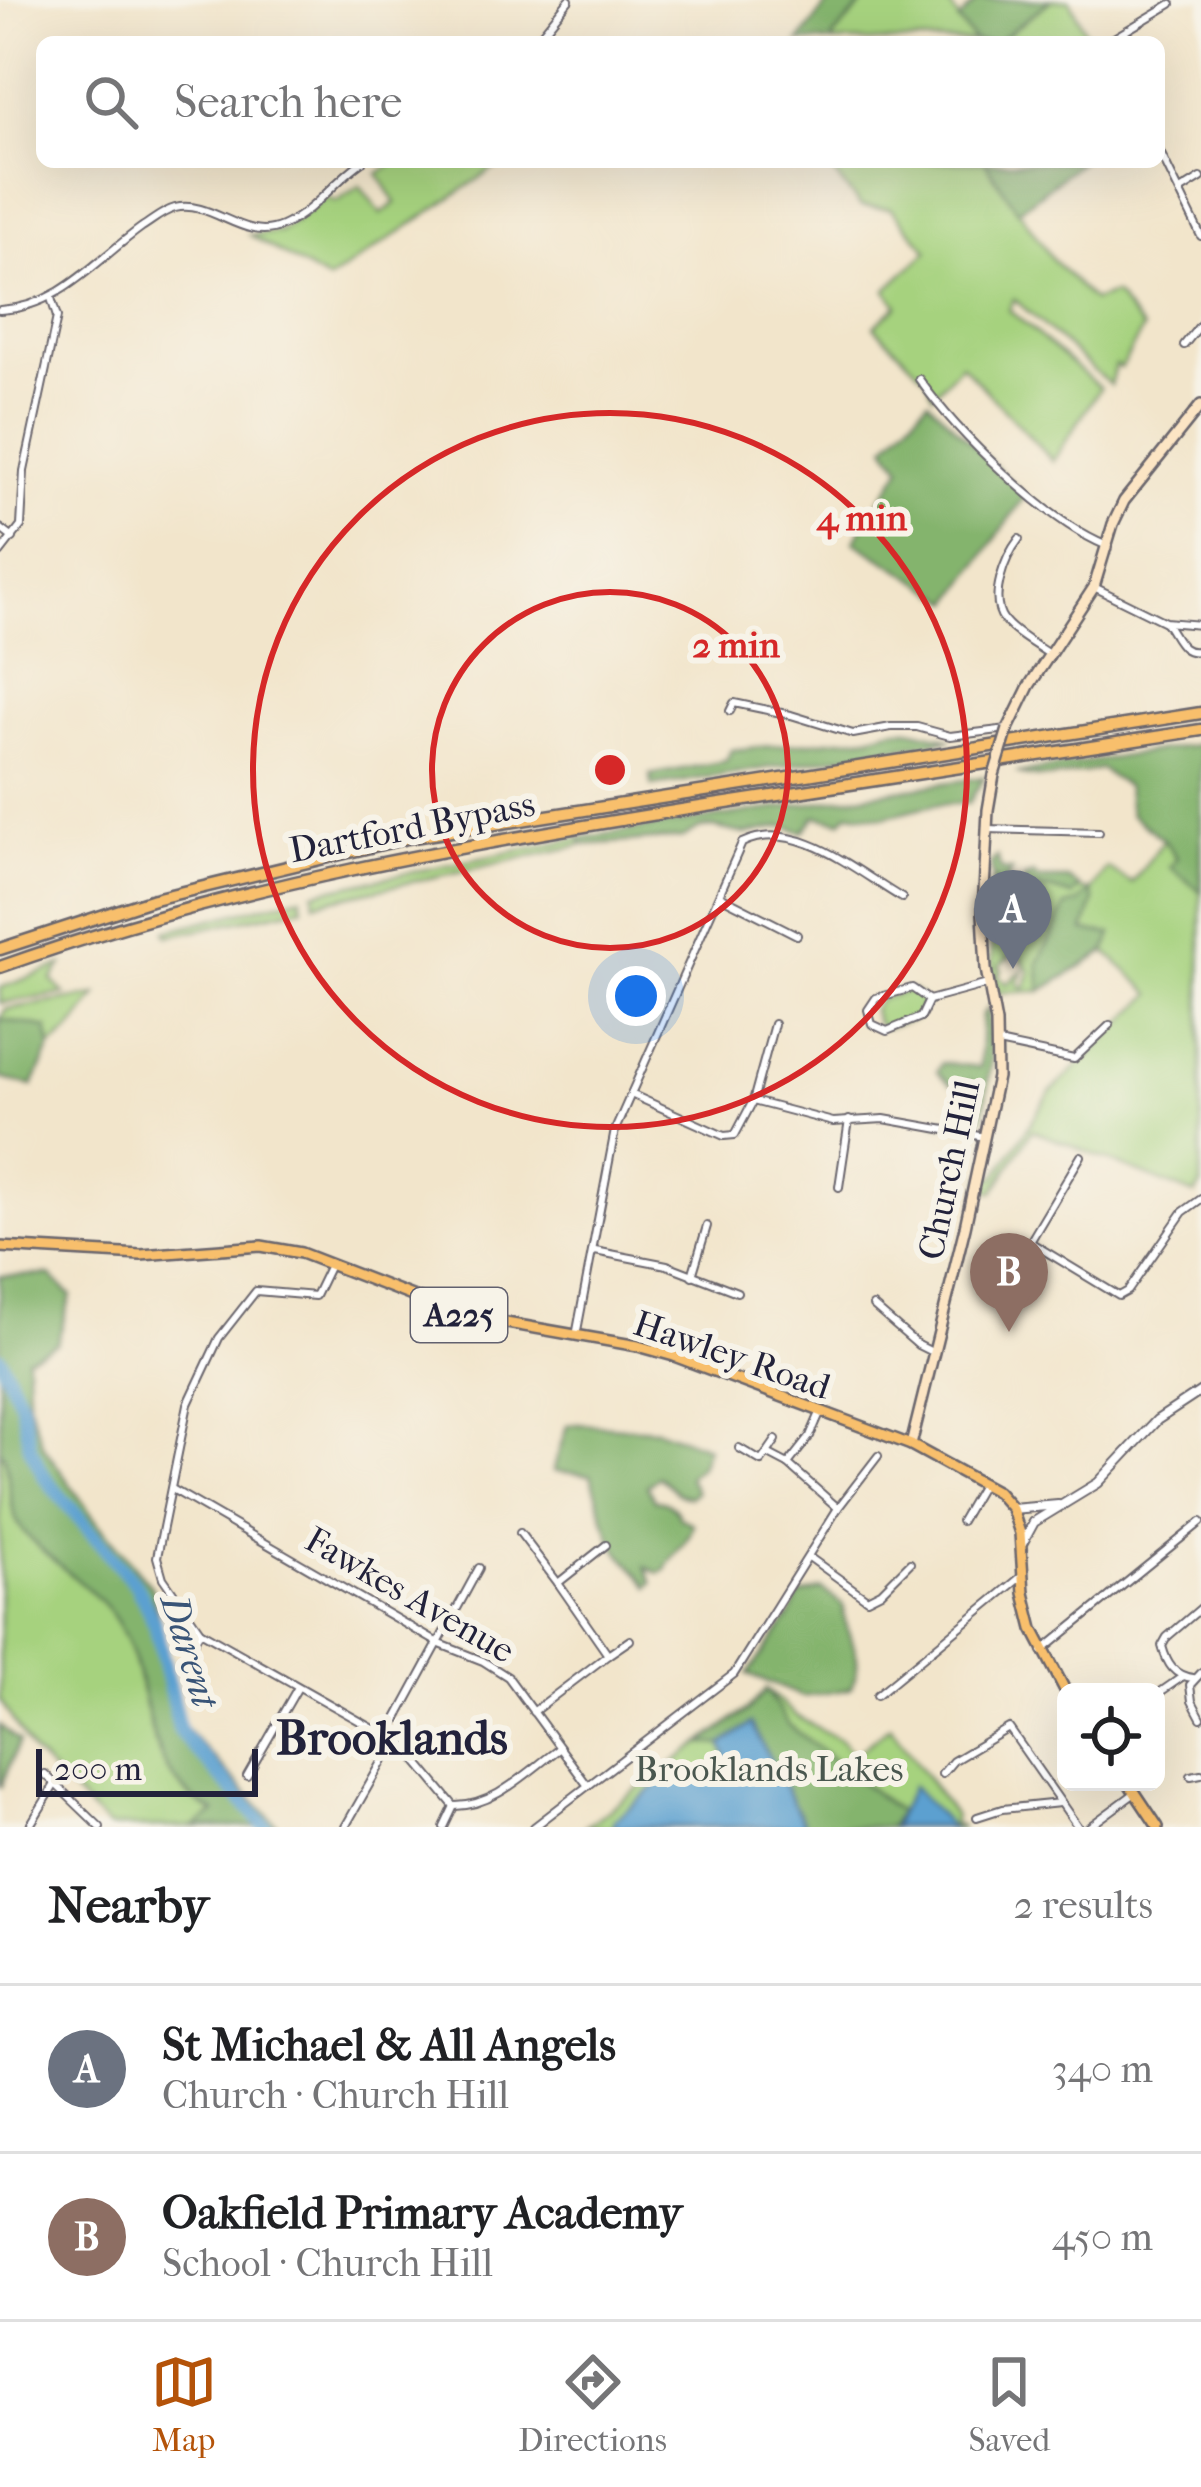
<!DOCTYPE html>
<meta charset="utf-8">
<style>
:root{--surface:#fff;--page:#f6f6f6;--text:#202124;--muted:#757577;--line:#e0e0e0;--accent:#b45309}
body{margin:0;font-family:"IM FELL French Canon",serif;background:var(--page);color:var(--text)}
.controls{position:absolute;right:36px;bottom:36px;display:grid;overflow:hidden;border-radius:18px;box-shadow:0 12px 48px #0002}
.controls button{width:108px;height:108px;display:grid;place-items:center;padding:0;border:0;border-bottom:3px solid var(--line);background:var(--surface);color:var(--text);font:60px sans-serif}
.scale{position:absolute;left:36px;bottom:30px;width:222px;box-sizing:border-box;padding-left:12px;border:6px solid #22223b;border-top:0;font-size:33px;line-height:42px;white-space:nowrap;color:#22223b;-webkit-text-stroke:9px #f7f3e8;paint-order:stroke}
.you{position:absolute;left:636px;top:996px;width:42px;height:42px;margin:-30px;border:9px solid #fff;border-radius:50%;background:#1a73e8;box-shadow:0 0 0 18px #1a73e833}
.badge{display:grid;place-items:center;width:78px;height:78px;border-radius:50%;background:var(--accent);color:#fff;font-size:39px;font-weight:700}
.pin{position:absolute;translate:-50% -99px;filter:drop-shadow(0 3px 6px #0008)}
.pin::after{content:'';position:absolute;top:63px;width:42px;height:36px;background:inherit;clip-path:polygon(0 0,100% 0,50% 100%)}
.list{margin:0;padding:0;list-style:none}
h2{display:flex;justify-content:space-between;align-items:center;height:156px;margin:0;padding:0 48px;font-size:51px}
h2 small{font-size:39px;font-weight:400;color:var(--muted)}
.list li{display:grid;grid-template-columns:78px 1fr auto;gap:36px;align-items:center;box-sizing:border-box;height:168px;padding:0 48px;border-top:3px solid var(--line)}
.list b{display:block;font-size:45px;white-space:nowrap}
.list p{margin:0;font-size:39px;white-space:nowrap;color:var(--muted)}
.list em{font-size:39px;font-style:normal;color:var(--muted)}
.icon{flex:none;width:66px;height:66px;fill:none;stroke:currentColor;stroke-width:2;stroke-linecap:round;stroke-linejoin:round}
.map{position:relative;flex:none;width:1201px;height:1827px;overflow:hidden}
.search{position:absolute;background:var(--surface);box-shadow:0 12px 48px #0002;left:36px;right:36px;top:36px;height:132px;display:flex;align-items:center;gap:30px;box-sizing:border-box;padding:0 42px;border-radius:18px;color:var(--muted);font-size:45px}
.sheet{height:492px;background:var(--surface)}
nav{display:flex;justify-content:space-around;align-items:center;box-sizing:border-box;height:168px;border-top:3px solid var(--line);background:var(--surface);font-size:33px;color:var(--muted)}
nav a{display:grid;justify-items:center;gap:6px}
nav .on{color:var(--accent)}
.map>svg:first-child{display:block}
.green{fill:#a6d27e;stroke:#647a5c;stroke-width:3;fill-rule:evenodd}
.forest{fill:#84b46d;stroke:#536b54;stroke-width:3}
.water{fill:#5ba0d0;stroke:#3e6186;stroke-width:3}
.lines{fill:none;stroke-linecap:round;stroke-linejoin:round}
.river{stroke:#5ba0d0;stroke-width:14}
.minor-casing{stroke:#6b666d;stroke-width:10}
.tertiary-casing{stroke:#6b666d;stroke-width:12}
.secondary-casing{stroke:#6b666d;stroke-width:14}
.primary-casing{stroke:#6b666d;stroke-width:14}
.trunk-casing{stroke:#6b666d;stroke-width:15}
.minor{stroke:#fff;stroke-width:6}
.tertiary{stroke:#fff;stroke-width:8}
.secondary{stroke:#fce5c4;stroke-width:9}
.primary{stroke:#f8bf6c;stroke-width:9}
.trunk{stroke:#f8bf6c;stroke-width:10}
.secondary-bridge-casing{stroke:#6b666d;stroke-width:14;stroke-linecap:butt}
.secondary-bridge{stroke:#fce5c4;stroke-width:9}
.ring{fill:none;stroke:#d62828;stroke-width:6}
.labels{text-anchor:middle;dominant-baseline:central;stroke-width:12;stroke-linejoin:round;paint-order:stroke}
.shield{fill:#f7f3e8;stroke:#62616f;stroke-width:3}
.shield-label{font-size:33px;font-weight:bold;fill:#22223b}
.street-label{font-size:36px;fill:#22223b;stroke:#f7f3e8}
.park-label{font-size:36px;fill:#4a574f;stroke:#f7f3e8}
.water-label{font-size:39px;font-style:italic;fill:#395477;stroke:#f7f3e8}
.district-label{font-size:48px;font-weight:bold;fill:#22223b;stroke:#f7f3e8}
.centre{fill:#d62828;stroke:#f7f3e8;stroke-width:6}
.ring-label{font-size:36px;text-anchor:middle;font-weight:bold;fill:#d62828;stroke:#f7f3e8;stroke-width:12;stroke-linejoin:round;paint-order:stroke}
</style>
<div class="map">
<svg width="1201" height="1827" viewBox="0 0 1201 1827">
<rect width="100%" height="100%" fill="#f7f3e8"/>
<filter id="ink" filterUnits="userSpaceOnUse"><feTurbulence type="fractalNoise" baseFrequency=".00833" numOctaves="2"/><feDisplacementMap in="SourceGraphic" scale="24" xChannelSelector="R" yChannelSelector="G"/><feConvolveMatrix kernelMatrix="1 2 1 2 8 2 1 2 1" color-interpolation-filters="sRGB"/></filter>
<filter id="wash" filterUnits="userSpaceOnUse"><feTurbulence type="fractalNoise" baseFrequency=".004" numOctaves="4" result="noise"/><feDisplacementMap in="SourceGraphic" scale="48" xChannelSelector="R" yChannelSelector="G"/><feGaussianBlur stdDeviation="2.7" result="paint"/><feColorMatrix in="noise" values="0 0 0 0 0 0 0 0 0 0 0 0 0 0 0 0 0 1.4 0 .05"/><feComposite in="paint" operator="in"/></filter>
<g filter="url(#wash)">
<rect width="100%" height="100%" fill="#f2e5cb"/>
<g class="green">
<polygon points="867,0 946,0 975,42 833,42 833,37"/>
<polygon points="1051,0 1070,0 1090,42 997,42"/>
<polygon points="395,162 492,162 496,167 328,281 250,235 281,232 323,199 327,197 336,202 360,186 381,214 396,203 378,174"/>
<polygon points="824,162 985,162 1053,260 1093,301 1114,294 1143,329 1121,368 1115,365 1110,385 1014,299 1009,310 1100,388 1053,461 961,364 933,395 927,379 874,326 898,305 886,290 928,251 891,208 861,206"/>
<polygon points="580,838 582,845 315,903 314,892"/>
<path d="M1164 840 1177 859 1201 871V1185L1195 1195 1032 1130 994 1192 980 1189 983 1175 995 1178 1050 1093 1152 994 1106 952 1041 991 997 993 992 970V882L1040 883 1091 891 1107 868 1132 883ZM1016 952 1030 972 1025 988 1018 984 1023 970 1007 984 998 975 1002 970 999 966Z"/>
<polygon points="301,896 303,907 168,936 166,931"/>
<polygon points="62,965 52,980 65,994 0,1003 0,988"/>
<polygon points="912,990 921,997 922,1007 915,1019 885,1028 876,1023 873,1009 880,999"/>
<polygon points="97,995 72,1029 51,1047 47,1028 0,1019 6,1009"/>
<path d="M0 1450 5 1456C10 1476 9 1501 17 1520 30 1551 98 1586 119 1624 155 1690 136 1775 216 1813L195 1827H108L33 1753 0 1700Z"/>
<polygon points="766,1689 796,1716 840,1740 854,1755 890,1726 954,1816 952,1823 962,1827 585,1827 748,1709"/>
</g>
<g class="forest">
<polygon points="830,0 867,0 833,37 833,42 799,42"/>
<polygon points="978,0 1051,0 997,42 975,42 958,21"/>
<polygon points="985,162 1080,162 1018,211"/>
<polygon points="928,400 1025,496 952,602 854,541 902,467 886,446"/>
<polygon points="894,729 910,729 951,739 652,786 650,775 726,761 731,750 869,736"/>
<path d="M1201 744V892L1170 867 1177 858 1164 840 1130 814 1127 787 1101 769C1075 774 1043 783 1019 773Z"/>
<polygon points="984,777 969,803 933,805 883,817 848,813 841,821 816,816 803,832 784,826 745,834 713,827 700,828 683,838 582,845 580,838"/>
<path d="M997 857 1001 870 1012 871 1007 879 1011 900 1023 889 1025 877 1033 874 1038 879H1068L1080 887 1072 896 1049 889 1034 891 1027 912 1034 915 1038 899 1043 896 1048 917 1039 922 1042 928 1035 938 1028 931 1021 936 1018 950 1005 945 993 932 1005 920 1014 924 1024 918 998 910C999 891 991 880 991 863Z"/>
<polygon points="1091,891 1094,901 1084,931 1112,934 1106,951 1041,991 1038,963 1066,906 1078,903"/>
<polygon points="988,1008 991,1062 983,1118 978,1118 976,1128 936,1123 937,1118 960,1122 973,1108 972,1081 951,1085 937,1072 942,1063 980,1067 982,1015"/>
<polygon points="0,1019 47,1028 51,1047 33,1086 0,1078"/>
<path d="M50 1275 71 1296 57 1343 27 1357 28 1402 42 1444 94 1518 151 1586 184 1727 279 1827H195L215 1812C133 1771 158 1686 116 1620 95 1586 31 1550 17 1521 8 1503 10 1477 5 1457L0 1450V1276Z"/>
<path d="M578 1424 657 1429 707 1447 700 1467 688 1476 696 1492 689 1497 679 1494 658 1476 647 1486 654 1500C668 1501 675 1505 680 1518L693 1524C691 1541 672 1552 666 1570L659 1573 646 1567 653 1583 649 1587C639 1571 622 1560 613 1542 604 1521 598 1497 591 1475L553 1471 567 1425Z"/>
<path d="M822 1589 843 1605C843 1641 870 1651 850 1689L803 1697 748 1674 790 1616 799 1596Z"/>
<polygon points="766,1690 789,1725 899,1812 889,1827 806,1827 751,1724 722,1745 702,1743 749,1710"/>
<polygon points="0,1725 19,1742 0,1788"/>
</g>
<g class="water">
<polygon points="751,1723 806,1827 615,1827 613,1821 663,1780 726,1777 729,1764 722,1745"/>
<polygon points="912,1786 951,1827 892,1827"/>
</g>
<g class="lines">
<polyline class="river" points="0,1358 21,1403 30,1447 45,1478 136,1585 155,1624 180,1732 266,1827"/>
</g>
</g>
<g filter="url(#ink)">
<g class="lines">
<g class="minor-casing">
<g id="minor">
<polyline points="535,42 569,0"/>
<polyline points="1107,42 1171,4"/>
<polyline points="1159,150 1201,236"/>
<polyline points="1180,191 1201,178"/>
<path d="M0 310C60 307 96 260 142 227 152 221 163 211 175 208 212 199 244 243 282 226 314 212 334 181 362 162"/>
<polyline points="1184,345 1201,324"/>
<path d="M919 379C957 433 1045 520 1105 545"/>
<polyline points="0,528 13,538"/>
<path d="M1019 539C1005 557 988 599 1004 620 1015 634 1036 645 1050 655"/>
<polyline points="0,553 21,526 24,471 57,317 51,298"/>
<polyline points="1094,587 1165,622 1201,625"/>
<path d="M1166 623C1176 636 1181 657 1201 650"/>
<polyline points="730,711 734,703 791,715 853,734 891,727 917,727 950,736 1008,729"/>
<polyline points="987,829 1099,832"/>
<polyline points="720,896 797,935"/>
<polygon points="912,988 929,1000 921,1017 887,1031 872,1024 868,1010 876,998"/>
<polyline points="929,1000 988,984"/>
<polyline points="998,1043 1074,1059 1110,1025"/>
<polyline points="633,1095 724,1136 735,1135 753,1101 774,1024"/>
<polyline points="753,1101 833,1122 884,1119 985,1137"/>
<polyline points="1081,1156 1030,1242 1119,1296 1128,1291 1183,1212 1201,1199"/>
<polyline points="839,1187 849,1120"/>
<polyline points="595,1251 667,1265 737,1292"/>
<path d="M330 1265 315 1296 256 1291 219 1338 188 1404 157 1557 163 1578 200 1631 404 1746 454 1806C494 1807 528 1771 559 1749"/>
<polyline points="692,1276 707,1226"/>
<polyline points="873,1306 918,1345 932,1352"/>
<path d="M576 1336 615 1130 742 843C796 817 857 872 902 898"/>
<polyline points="820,1413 810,1436 788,1464 838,1508"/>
<polyline points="776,1440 767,1453 788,1464"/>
<polyline points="739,1448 761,1461 767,1453"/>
<polyline points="172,1489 440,1644 483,1661 508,1677 588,1786"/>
<polyline points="961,1521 983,1483"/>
<polyline points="520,1533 558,1583"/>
<polyline points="809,1557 867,1599 881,1592 910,1563"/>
<polyline points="1042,1651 1201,1522"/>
<polyline points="608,1655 630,1640"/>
<polyline points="184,1659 200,1631"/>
<polyline points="1201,1673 1190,1685 1192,1701 1201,1718"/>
<path d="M1193 1678C1174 1676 1167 1664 1162 1646L1167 1637 1201 1608"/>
<polyline points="877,1695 1022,1576"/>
<polyline points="1156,1695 1182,1677"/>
<polyline points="533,1712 608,1655 558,1583 606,1545"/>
<polyline points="387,1737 479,1568"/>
<polyline points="45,1774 100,1827"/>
<polyline points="942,1774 953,1761 1009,1728 1078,1827"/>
<polyline points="247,1776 298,1687"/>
<polyline points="1191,1776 1201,1774"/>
<polyline points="977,1817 1002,1809 1060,1803"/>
<polyline points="29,1827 55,1784"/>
<polyline points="345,1827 394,1741"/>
<polyline points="444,1827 454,1806"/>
<polyline points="534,1827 734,1674 838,1508 878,1456"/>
<polyline points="1089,1827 1135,1793"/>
</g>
</g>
<g class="tertiary-casing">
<g id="tertiary">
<polyline points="1012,1509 1058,1505"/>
<polyline points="1022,1544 1034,1522 1098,1483 1157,1420 1201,1391"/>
</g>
</g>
<g class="secondary-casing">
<g id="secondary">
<polyline points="1008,729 1029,686 1094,587 1113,524 1124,501 1201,405"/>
<polyline points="911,1445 965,1227 997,1077 996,1023 986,969 983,913 988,810 994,775"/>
</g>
</g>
<g class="primary-casing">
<g id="primary">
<polyline points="0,1247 141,1255 261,1246 301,1253 461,1315 638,1346 674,1356 911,1445 997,1492 1012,1509 1020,1533 1024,1593 1033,1629 1066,1692"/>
<polyline points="1128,1782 1158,1827"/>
</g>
</g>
<g class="trunk-casing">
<g id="trunk">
<polyline points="0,949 154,899 407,838 1201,713"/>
<path d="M0 967C230 885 467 844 707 806 872 781 1036 755 1201 730"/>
</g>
</g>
<use href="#minor" class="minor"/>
<use href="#tertiary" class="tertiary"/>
<use href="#secondary" class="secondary"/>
<use href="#primary" class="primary"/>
<use href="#trunk" class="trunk"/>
<g class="secondary-bridge-casing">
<polyline id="secondary-bridge" points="994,775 1008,729"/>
</g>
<use href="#secondary-bridge" class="secondary-bridge"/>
</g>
</g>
<g class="ring">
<circle cx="610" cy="770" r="178"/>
<circle cx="610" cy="770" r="357"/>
</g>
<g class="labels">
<rect class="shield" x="411" y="1288" width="96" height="54" rx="9"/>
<g class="shield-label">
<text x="459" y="1315">A225</text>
</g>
<g class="street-label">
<text transform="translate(412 827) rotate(-11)">Dartford Bypass</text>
<text transform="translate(949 1170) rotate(-78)">Church Hill</text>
<text transform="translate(732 1355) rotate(19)">Hawley Road</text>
<text transform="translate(410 1595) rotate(30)">Fawkes Avenue</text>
</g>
<g class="park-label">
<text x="769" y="1769">Brooklands Lakes</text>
</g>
<g class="water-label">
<text transform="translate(190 1651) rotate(73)">Darent</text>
</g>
<g class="district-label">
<text x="392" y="1738">Brooklands</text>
</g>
</g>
<circle cx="610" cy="770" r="18" class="centre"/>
<g class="ring-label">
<text x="862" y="530">4 min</text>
<text x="736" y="657">2 min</text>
</g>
</svg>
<div class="controls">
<button><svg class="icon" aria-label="locate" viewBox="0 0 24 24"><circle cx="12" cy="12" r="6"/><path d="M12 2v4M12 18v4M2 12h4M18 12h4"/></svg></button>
</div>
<div class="scale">200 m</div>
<div class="you"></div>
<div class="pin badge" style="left:1013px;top:969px;background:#6b7280">A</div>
<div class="pin badge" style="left:1009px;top:1332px;background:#8d6e63">B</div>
<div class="search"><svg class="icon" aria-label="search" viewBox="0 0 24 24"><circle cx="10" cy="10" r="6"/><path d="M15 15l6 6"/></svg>Search here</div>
</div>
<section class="sheet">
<h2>Nearby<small>2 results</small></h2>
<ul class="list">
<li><span class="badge" style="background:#6b7280">A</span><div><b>St Michael &amp; All Angels</b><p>Church · Church Hill</p></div><em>340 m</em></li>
<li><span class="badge" style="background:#8d6e63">B</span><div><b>Oakfield Primary Academy</b><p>School · Church Hill</p></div><em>450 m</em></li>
</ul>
</section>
<nav>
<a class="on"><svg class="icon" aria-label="map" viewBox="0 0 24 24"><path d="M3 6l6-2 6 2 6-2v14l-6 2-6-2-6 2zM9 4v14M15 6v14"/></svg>Map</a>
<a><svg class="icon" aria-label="directions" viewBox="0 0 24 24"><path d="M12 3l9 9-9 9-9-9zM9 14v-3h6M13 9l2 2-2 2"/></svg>Directions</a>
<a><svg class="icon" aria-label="saved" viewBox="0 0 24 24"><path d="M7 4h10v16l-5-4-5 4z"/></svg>Saved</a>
</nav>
